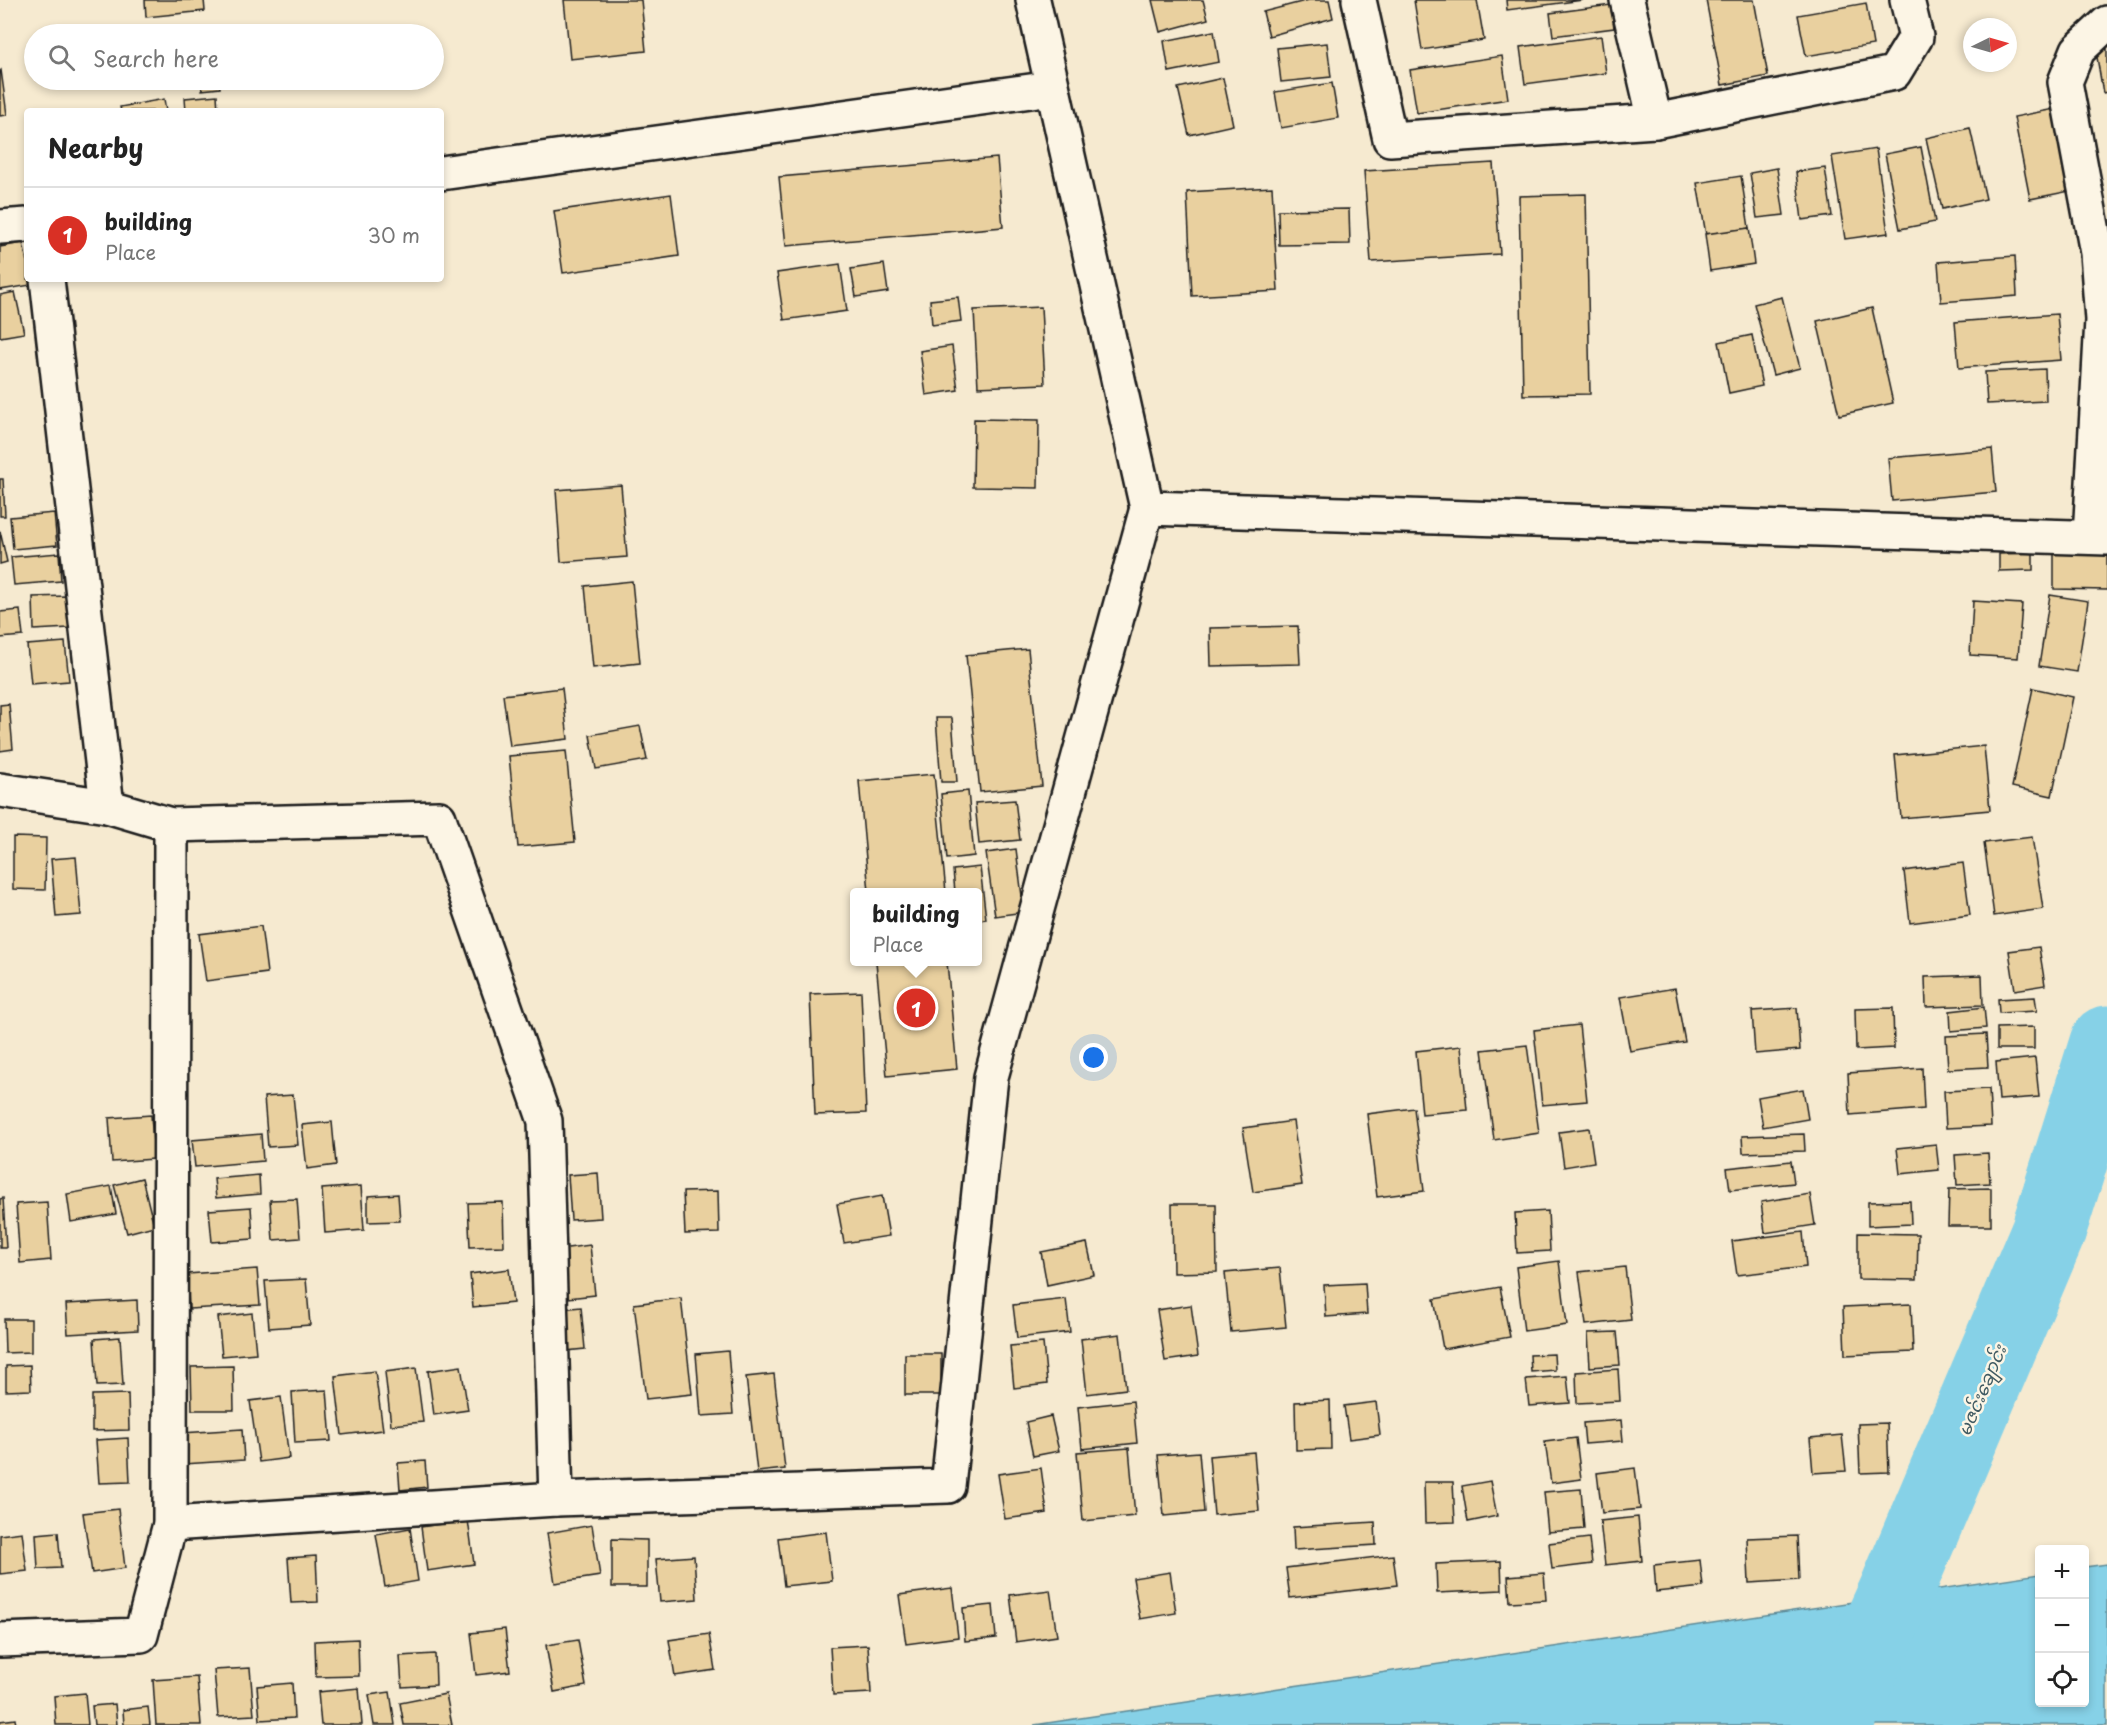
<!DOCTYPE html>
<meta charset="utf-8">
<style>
:root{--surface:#fff;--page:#f2f2f2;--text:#222;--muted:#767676;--line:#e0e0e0;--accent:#d93025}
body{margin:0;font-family:"Playpen Sans","Noto Sans Myanmar",sans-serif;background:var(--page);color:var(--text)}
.controls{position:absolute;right:18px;bottom:18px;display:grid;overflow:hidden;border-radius:6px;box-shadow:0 3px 9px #0003}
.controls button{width:54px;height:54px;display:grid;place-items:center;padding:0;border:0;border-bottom:2px solid var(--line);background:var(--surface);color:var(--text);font:30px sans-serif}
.compass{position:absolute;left:1963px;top:18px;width:54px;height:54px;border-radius:50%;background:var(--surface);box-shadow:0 3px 9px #0003;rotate:85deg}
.you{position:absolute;left:1094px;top:1058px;width:21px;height:21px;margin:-15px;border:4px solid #fff;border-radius:50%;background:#1a73e8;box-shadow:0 0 0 9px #1a73e833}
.badge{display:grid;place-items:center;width:39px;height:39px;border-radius:50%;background:var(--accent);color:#fff;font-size:20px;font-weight:700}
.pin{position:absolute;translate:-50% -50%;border:3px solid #fff;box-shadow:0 2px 6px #0006}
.popup{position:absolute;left:850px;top:888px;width:132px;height:78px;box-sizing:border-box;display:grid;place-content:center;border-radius:6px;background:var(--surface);filter:drop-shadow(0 2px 4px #0005);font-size:20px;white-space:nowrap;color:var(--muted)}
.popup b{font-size:22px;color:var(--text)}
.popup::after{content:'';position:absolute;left:50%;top:100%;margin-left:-12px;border:12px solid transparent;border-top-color:var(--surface)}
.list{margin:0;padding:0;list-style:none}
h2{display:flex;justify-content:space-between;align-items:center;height:78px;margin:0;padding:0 24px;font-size:26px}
h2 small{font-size:20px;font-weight:400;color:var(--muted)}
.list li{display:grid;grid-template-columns:39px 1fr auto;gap:18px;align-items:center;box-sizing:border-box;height:96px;padding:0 24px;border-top:2px solid var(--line)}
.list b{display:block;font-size:22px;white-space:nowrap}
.list p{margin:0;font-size:20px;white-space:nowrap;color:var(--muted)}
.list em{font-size:20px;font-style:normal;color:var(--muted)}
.icon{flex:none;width:33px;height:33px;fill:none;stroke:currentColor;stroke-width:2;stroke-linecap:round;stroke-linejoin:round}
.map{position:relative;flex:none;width:2107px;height:1725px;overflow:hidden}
.search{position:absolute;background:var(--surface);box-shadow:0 3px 9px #0003;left:24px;top:24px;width:420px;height:66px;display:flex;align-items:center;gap:15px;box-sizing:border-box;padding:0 21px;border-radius:33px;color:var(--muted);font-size:22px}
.panel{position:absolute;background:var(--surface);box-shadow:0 3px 9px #0003;left:24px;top:108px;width:420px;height:174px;border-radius:6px}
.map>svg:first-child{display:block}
.water{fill:#86d1e7;stroke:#5c8996;stroke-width:1.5}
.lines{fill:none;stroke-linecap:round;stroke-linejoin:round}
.river{stroke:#86d1e7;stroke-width:75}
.building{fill:#e9d09f;stroke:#1c1c1c;stroke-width:1.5}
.street-casing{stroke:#1c1c1c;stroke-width:38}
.street{stroke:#fcf5e5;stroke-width:33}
.labels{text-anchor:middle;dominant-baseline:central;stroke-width:5;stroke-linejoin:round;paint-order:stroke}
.water-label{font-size:18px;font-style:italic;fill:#415b63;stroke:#fcf5e5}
</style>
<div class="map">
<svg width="2107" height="1725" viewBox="0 0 2107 1725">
<rect width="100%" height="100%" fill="#f6ead0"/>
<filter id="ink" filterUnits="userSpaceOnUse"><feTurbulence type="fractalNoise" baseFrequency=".0167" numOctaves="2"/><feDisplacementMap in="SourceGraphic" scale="12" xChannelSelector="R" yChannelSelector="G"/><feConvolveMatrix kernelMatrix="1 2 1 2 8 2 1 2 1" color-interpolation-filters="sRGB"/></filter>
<g filter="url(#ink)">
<polygon class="water" points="2107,1564 2107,1725 1034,1725 2039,1574 2040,1702 2084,1702 2085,1567"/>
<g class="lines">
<polyline class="river" points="1828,1725 1843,1708 1895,1594 2048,1232 2107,1043"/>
</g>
<g class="building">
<polygon points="145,0 204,0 205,11 146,17"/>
<polygon points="564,0 641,0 646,51 570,59"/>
<polygon points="1152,0 1203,0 1208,19 1160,32"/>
<polygon points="1309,0 1329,0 1333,18 1269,36 1263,12"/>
<polygon points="1414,0 1477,0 1484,40 1422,50"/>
<polygon points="1506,0 1583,0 1507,10"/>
<polygon points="1706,0 1754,0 1768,76 1722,85"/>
<polygon points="1866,3 1873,45 1806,56 1798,15"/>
<polygon points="1611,5 1614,28 1553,36 1550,13"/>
<polygon points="1214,31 1219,62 1169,72 1164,41"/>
<polygon points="1601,36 1606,73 1525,84 1520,47"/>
<polygon points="1327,43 1331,77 1281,82 1277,48"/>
<polygon points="2107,49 2107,92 2103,93 2096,51"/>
<polygon points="1502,56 1508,99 1417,113 1410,70"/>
<polygon points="1,70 7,115 0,116 0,71"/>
<polygon points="1223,78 1233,125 1189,135 1178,88"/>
<polygon points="201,80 219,80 220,88 202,90"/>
<polygon points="1332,83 1338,118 1281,128 1275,92"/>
<polygon points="217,95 218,111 186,111 185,98"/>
<polygon points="164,99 166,111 121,111 120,107"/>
<polygon points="2060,108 2075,190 2030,199 2014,117"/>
<polygon points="1970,128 1986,199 1942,209 1926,138"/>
<polygon points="1921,147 1935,222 1900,229 1885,154"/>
<polygon points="1876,149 1888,233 1845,239 1832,156"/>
<polygon points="997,158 1003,227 786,246 779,177"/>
<polygon points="1493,163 1500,254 1371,262 1364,171"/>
<polygon points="1777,168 1784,215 1757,218 1750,173"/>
<polygon points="1825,168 1832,216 1802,220 1796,172"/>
<polygon points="1741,176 1749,228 1706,235 1697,183"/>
<polygon points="1272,187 1278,291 1192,296 1187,192"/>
<polygon points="671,194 679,256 563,273 554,211"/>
<polygon points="1586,194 1590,394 1523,395 1519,196"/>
<polygon points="1349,209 1350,244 1279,245 1278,210"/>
<polygon points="1749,228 1754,264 1710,271 1705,234"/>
<polygon points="23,243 27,262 27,279 30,279 31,285 0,290 0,247"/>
<polygon points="2015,256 2017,296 1941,302 1938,262"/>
<polygon points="840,264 847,311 784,320 777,273"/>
<polygon points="884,264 888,292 856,297 851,269"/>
<polygon points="15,292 24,333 0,337 0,295"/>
<polygon points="958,297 961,321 932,325 930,300"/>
<polygon points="1782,297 1800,368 1773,375 1754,304"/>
<polygon points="1041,307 1045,384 978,387 974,310"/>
<polygon points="1872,308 1893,403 1839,415 1817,321"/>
<polygon points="2057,314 2061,360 1959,368 1955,322"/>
<polygon points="1752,335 1762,386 1729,393 1719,342"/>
<polygon points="952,346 958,390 926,395 920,351"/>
<polygon points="2045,369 2046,401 1987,404 1985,372"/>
<polygon points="974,419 1039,420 1038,488 973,487"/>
<polygon points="1992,449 1996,492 1892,501 1888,458"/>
<polygon points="0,479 3,479 5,516 0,516"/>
<polygon points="621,485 627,557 561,562 556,490"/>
<polygon points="54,513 57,545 13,549 10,517"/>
<polygon points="0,531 7,562 0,564"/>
<polygon points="2054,548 2107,549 2107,590 2054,589"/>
<polygon points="59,553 61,581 14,585 11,557"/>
<polygon points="2033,553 2033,570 1999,571 1999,554"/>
<polygon points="632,581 640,663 593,668 585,586"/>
<polygon points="2050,595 2088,601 2077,672 2039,666"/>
<polygon points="67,596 69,628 34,630 33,597"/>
<polygon points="1973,601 2022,604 2018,658 1970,655"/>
<polygon points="20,610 23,636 0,638 0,612"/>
<polygon points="1298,626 1300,664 1211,666 1210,628"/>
<polygon points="65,642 69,681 31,684 27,645"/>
<polygon points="1028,649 1042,786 980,792 966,655"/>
<polygon points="562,688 568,739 510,746 503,695"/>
<polygon points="2033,688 2073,697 2052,796 2012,787"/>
<polygon points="9,704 13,749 0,751 0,705"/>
<polygon points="936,718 952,718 957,782 941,782"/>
<polygon points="640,726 647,760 596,769 590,735"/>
<polygon points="1984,746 1990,810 1901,818 1895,755"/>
<polygon points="566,751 575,842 518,847 509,756"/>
<polygon points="934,774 946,892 869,892 859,781"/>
<polygon points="968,791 974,856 947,859 941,794"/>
<polygon points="1015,800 1020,840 979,844 975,803"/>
<polygon points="13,837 46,838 45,890 13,889"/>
<polygon points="2032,837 2043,909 1994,916 1984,843"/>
<polygon points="1016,849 1024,912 995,916 986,853"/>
<polygon points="76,857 81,915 56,917 51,859"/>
<polygon points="1963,863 1970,915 1910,923 1904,871"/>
<polygon points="980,867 986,919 978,920 978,892 955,892 953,870"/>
<polygon points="261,926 267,973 206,981 199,934"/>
<polygon points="2039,947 2045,985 2015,990 2009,951"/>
<polygon points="876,962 947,962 957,1069 887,1076"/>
<polygon points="1982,975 1983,1005 1926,1007 1925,977"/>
<polygon points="1675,988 1685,1042 1630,1051 1620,997"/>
<polygon points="861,992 866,1113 815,1115 810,994"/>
<polygon points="2035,997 2037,1011 1999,1013 1998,999"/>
<polygon points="1984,1007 1986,1028 1951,1031 1950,1011"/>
<polygon points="1797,1008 1800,1050 1755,1054 1752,1011"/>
<polygon points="1893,1008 1894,1048 1856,1050 1855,1009"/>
<polygon points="1579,1025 1587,1101 1542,1105 1534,1030"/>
<polygon points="2034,1027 2034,1049 1997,1049 1997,1028"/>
<polygon points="1986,1034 1988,1067 1948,1069 1946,1036"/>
<polygon points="1527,1045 1539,1133 1494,1140 1482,1050"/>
<polygon points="1461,1046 1467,1110 1422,1114 1416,1051"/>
<polygon points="2035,1058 2039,1097 1999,1100 1996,1062"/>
<polygon points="1922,1068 1924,1109 1850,1115 1848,1073"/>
<polygon points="1803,1089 1808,1119 1763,1127 1758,1097"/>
<polygon points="1989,1089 1991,1126 1946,1128 1944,1091"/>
<polygon points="293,1095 298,1145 268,1147 264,1097"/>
<polygon points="1414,1108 1424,1191 1377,1197 1367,1114"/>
<polygon points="151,1115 154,1159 112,1162 109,1118"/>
<polygon points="1293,1121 1302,1185 1253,1192 1243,1128"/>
<polygon points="332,1122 336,1165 307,1169 302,1125"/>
<polygon points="1589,1128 1594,1162 1564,1167 1559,1132"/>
<polygon points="261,1134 263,1161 195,1167 192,1140"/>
<polygon points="1804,1134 1805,1151 1743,1153 1742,1136"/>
<polygon points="1936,1144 1939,1170 1900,1174 1897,1148"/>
<polygon points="1988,1153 1990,1183 1957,1185 1955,1155"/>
<polygon points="1791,1161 1794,1183 1730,1190 1727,1168"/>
<polygon points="598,1173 601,1218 571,1220 568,1175"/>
<polygon points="259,1175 260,1194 216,1198 214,1179"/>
<polygon points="142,1178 154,1226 127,1233 114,1185"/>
<polygon points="111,1186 116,1214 71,1222 67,1194"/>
<polygon points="361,1186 364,1230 325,1233 322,1189"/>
<polygon points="1991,1188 1991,1226 1948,1226 1949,1189"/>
<polygon points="718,1191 719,1233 685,1234 683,1192"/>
<polygon points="398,1194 400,1221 368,1222 368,1196"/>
<polygon points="1810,1194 1815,1225 1765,1233 1761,1202"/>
<polygon points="882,1196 889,1236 844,1243 837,1204"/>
<polygon points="3,1198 6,1248 0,1248 0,1199"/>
<polygon points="297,1199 300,1238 273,1240 270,1200"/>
<polygon points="1910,1201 1911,1224 1868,1226 1868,1202"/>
<polygon points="47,1202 51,1260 20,1263 16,1204"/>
<polygon points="503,1202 504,1246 470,1247 468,1203"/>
<polygon points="1172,1204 1216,1204 1217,1272 1173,1273"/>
<polygon points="251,1207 253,1239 212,1242 209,1210"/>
<polygon points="1548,1211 1550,1251 1517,1253 1515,1213"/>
<polygon points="1803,1232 1806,1267 1737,1275 1732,1241"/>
<polygon points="1858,1233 1918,1234 1917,1280 1858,1279"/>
<polygon points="1087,1243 1094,1275 1047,1285 1041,1252"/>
<polygon points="590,1245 595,1295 559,1299 553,1250"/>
<polygon points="1559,1261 1567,1325 1524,1331 1516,1267"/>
<polygon points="1625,1267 1631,1320 1586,1325 1579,1272"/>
<polygon points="1280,1268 1286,1327 1231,1332 1225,1273"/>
<polygon points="257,1269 260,1305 189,1309 187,1274"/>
<polygon points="509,1269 513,1303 473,1307 470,1274"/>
<polygon points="306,1279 310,1325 269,1328 265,1281"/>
<polygon points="1365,1283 1367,1314 1326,1317 1324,1285"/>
<polygon points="1500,1287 1510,1337 1443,1349 1434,1299"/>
<polygon points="681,1298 692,1394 646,1399 634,1304"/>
<polygon points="1066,1299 1070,1332 1017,1338 1013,1305"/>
<polygon points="137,1300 138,1330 68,1334 66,1304"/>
<polygon points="1911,1304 1913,1352 1845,1355 1843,1307"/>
<polygon points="1191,1305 1198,1356 1165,1361 1157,1310"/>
<polygon points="581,1307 585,1349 536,1354 532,1312"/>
<polygon points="252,1313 256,1353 222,1356 218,1317"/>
<polygon points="4,1319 31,1319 31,1352 5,1353"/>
<polygon points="1617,1332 1620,1365 1590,1367 1588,1333"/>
<polygon points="1120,1334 1126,1389 1087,1394 1081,1339"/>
<polygon points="120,1337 123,1385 97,1386 94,1339"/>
<polygon points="1043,1343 1047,1384 1014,1388 1010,1346"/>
<polygon points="728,1351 733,1414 701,1416 696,1354"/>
<rect x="905" y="1354" width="36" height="41"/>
<polygon points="1554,1354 1555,1370 1531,1372 1530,1355"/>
<polygon points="30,1365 31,1390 6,1391 6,1366"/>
<polygon points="233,1366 234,1410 192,1410 191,1367"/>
<polygon points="461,1366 468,1410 434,1415 428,1371"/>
<polygon points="416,1368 423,1422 391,1425 385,1372"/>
<polygon points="1618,1369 1620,1401 1577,1403 1576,1372"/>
<polygon points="375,1371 383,1430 342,1435 335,1376"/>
<polygon points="774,1374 785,1469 757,1472 746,1377"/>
<polygon points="1567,1376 1570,1403 1529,1406 1526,1379"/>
<polygon points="327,1390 331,1441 295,1443 292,1392"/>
<polygon points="128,1394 129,1430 92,1431 92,1395"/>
<polygon points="281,1397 289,1458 259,1462 250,1401"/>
<polygon points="1330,1400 1331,1449 1296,1450 1295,1402"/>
<polygon points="1133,1401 1137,1443 1082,1449 1078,1407"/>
<polygon points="1376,1402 1380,1435 1349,1439 1344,1406"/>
<polygon points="1051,1416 1059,1451 1033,1456 1026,1422"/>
<polygon points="1621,1420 1623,1441 1585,1444 1583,1423"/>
<polygon points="1887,1423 1889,1472 1860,1473 1858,1424"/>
<polygon points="242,1429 244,1460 184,1464 182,1433"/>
<polygon points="1842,1435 1846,1471 1813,1473 1810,1438"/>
<polygon points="128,1438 130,1482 99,1483 96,1440"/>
<polygon points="1576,1438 1581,1479 1551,1483 1545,1442"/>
<polygon points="1129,1448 1135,1516 1083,1521 1077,1452"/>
<polygon points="1199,1452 1204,1512 1164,1516 1158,1455"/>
<polygon points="1254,1452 1259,1511 1214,1515 1209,1456"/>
<polygon points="425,1461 427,1487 400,1490 398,1463"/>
<polygon points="1041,1468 1047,1513 1005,1519 998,1474"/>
<polygon points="1635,1468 1640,1509 1602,1513 1597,1473"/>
<polygon points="1490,1481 1497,1516 1468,1522 1462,1486"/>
<polygon points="1424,1482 1453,1482 1455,1522 1425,1523"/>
<polygon points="1581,1489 1584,1529 1548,1532 1544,1492"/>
<polygon points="118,1509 125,1568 92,1573 83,1513"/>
<polygon points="1638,1517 1642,1561 1605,1565 1600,1521"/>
<polygon points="468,1520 474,1564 427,1571 421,1527"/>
<polygon points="1375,1522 1376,1545 1294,1550 1293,1527"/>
<polygon points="592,1525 600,1576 555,1583 547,1533"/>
<polygon points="410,1528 418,1581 385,1587 376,1534"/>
<polygon points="22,1532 27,1571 0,1574 0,1535"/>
<polygon points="58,1532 61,1568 38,1569 36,1534"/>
<polygon points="826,1532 832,1581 784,1586 778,1538"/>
<polygon points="1797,1536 1799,1580 1749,1583 1747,1538"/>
<polygon points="1589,1538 1592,1564 1552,1569 1549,1543"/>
<polygon points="612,1539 647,1540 647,1587 612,1587"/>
<polygon points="1393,1555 1397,1585 1290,1598 1286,1568"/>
<polygon points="316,1556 318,1602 291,1603 288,1558"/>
<polygon points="694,1556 697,1599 660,1602 656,1559"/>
<polygon points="1700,1560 1703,1587 1656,1592 1654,1565"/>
<polygon points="1501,1561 1502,1590 1437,1593 1436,1564"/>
<polygon points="1170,1572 1176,1613 1140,1619 1133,1578"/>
<polygon points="1544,1573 1546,1600 1510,1602 1508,1576"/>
<polygon points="952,1588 958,1637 906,1644 899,1595"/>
<polygon points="1050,1590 1057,1636 1016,1642 1010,1595"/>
<polygon points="993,1605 996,1638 965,1641 963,1608"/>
<polygon points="505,1629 510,1671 476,1675 471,1633"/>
<polygon points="709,1634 715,1670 675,1676 669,1640"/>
<polygon points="358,1639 359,1676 316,1677 315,1641"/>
<polygon points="578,1640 586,1686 554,1692 546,1645"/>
<polygon points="868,1645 871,1693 833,1695 830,1647"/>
<polygon points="435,1654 436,1685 402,1687 400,1656"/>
<polygon points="250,1668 254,1715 218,1717 214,1670"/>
<polygon points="197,1677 201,1725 156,1725 153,1680"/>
<polygon points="292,1683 294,1718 260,1720 257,1686"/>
<polygon points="359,1688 362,1725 321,1725 318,1692"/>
<polygon points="390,1692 395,1725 374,1725 369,1695"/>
<polygon points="85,1693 88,1725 56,1725 54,1696"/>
<polygon points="446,1694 452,1725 404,1725 400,1703"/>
<polygon points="115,1704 117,1725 94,1725 92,1706"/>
<polygon points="148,1707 150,1725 124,1725 123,1710"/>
<polygon points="15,1719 16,1725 0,1725 0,1721"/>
</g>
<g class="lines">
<g class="street-casing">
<g id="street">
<polyline points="1033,0 1147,508 2107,538"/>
<polyline points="1359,0 1390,139 1655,121 1894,73 1916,37 1907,0"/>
<polyline points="1627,0 1655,121"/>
<polyline points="441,173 1052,88"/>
<polyline points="0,227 27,225"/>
<polyline points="47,279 107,806"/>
<polyline points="2090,537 2102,320 2097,253 2065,82 2078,50 2107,23"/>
<polyline points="0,790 107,806 171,825 439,818 545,1121 556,1499"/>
<polyline points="170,1524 556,1499 948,1486 991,1077 1147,508"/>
<polyline points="0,1640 141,1635 170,1524 171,825"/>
</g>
</g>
<use href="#street" class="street"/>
</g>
</g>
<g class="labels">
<g class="water-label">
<text transform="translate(1981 1390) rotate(-67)">မဇင်းချောင်း</text>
</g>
</g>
</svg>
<div class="controls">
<button>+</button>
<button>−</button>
<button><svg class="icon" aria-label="locate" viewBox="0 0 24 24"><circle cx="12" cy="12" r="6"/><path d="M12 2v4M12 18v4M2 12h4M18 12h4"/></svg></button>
</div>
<svg class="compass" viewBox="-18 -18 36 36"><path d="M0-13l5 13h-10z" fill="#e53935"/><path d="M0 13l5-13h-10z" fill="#767676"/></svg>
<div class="you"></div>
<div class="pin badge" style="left:916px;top:1008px">1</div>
<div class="popup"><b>building</b>Place</div>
<div class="search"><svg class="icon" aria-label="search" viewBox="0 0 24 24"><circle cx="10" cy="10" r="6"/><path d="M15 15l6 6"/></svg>Search here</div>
<section class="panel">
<h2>Nearby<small></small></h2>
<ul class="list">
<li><span class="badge">1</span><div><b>building</b><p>Place</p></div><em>30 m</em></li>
</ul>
</section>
</div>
